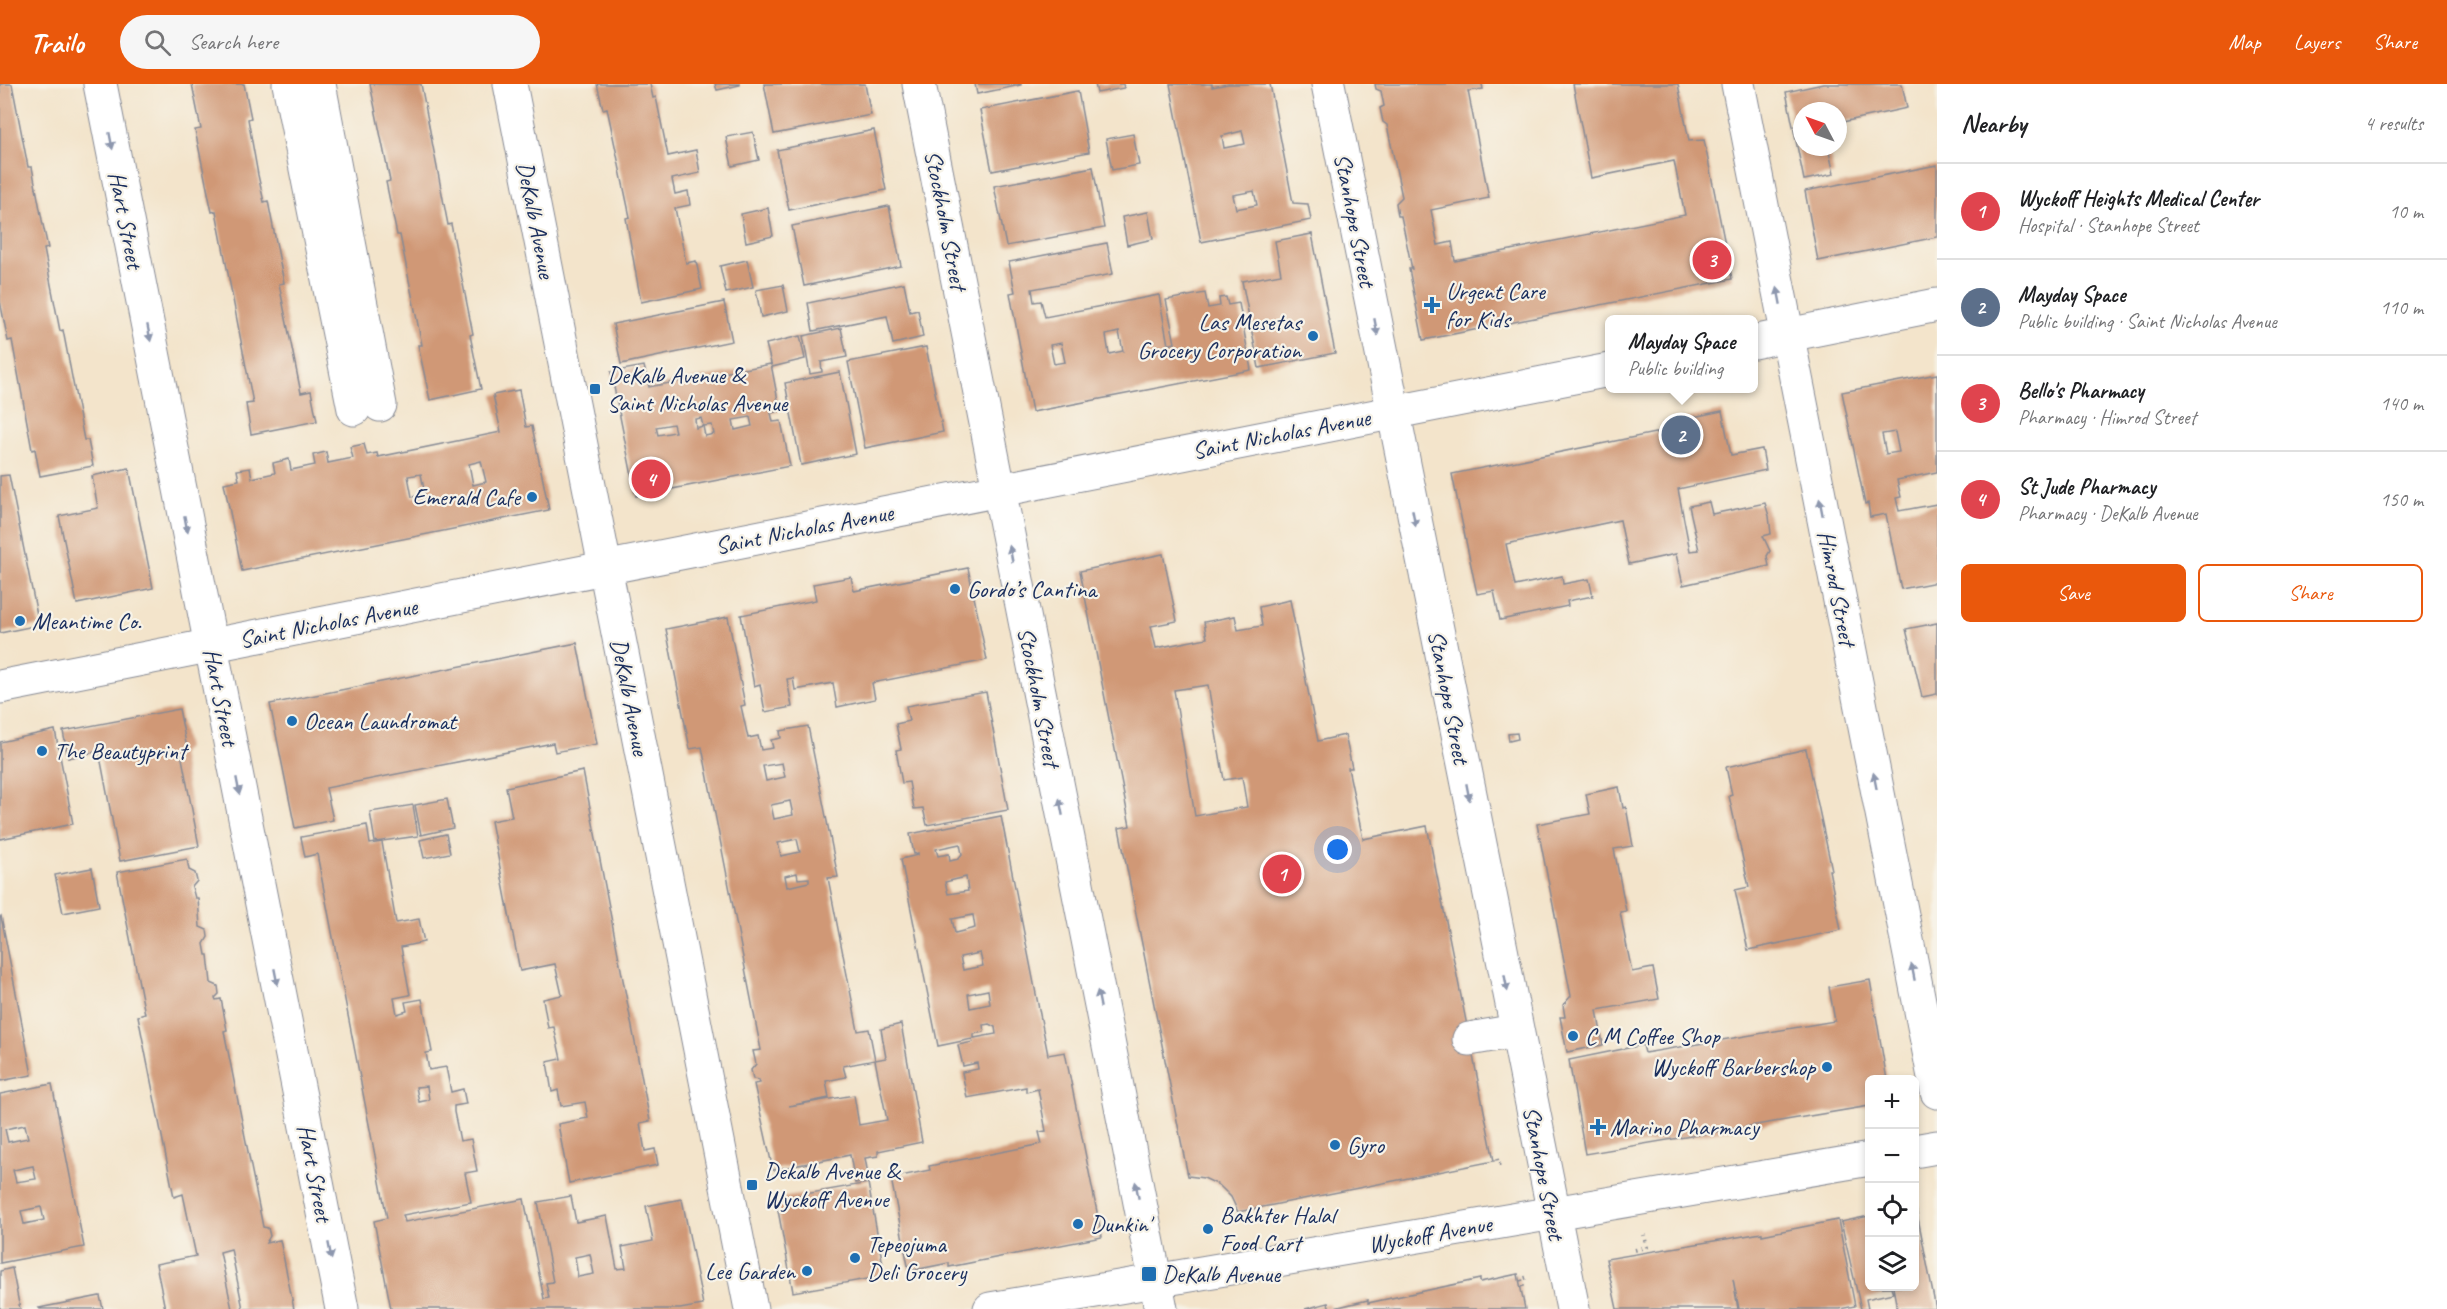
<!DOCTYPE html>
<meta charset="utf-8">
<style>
:root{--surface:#fff;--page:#f6f6f6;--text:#202124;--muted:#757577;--line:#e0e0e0;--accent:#ea580c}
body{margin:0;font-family:Caveat,sans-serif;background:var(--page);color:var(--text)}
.controls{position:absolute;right:18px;bottom:18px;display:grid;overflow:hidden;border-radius:9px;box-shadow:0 3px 9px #0003}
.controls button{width:54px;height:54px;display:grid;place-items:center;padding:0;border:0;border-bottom:2px solid var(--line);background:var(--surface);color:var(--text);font:30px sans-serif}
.compass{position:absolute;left:1793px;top:18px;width:54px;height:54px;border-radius:50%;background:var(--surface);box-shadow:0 3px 9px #0003;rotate:311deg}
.you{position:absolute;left:1338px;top:766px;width:21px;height:21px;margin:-15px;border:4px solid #fff;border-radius:50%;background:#1a73e8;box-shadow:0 0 0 9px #1a73e833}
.badge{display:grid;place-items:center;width:39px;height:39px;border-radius:50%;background:var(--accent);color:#fff;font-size:20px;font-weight:700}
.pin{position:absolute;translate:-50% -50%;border:3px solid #fff;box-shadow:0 2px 6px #0006}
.popup{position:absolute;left:1605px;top:231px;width:153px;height:78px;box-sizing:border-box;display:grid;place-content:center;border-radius:9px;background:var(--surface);filter:drop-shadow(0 2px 4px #0005);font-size:20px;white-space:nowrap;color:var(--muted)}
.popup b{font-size:22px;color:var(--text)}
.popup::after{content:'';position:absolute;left:50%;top:100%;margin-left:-12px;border:12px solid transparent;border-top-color:var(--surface)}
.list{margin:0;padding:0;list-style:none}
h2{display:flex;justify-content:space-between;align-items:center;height:78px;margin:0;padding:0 24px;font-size:26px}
h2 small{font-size:20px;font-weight:400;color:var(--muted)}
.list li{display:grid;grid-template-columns:39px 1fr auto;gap:18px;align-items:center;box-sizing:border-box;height:96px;padding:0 24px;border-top:2px solid var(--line)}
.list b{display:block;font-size:22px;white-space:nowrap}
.list p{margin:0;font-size:20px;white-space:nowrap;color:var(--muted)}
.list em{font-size:20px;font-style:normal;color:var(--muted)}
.actions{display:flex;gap:12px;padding:18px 24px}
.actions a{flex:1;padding:14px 0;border:2px solid var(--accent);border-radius:9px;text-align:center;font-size:21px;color:var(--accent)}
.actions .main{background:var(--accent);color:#fff}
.icon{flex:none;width:33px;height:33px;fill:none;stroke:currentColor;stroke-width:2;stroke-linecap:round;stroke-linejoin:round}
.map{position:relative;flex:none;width:1937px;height:1225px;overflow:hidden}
header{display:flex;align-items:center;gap:36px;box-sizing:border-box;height:84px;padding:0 30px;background:var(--accent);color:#fff}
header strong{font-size:28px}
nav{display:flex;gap:33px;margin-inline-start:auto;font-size:21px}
.search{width:420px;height:54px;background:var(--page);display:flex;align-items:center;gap:15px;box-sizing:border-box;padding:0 21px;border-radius:33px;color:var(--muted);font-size:22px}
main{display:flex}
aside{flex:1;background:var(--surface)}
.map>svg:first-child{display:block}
.building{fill:#d09876;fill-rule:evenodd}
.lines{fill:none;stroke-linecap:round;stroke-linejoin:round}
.minor-casing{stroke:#878a94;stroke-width:35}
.path{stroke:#878a94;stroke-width:4;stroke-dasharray:1.5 4.5;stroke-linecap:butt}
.minor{stroke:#fff;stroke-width:33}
.oneway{fill:#8d97ae}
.poi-dot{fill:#1f6fb2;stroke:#f7f3e8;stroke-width:2}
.labels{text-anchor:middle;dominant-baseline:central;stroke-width:4.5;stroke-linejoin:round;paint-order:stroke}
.street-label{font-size:24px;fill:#1b2f5e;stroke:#f7f3e8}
.poi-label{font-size:24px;fill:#1b2f5e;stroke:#f7f3e8;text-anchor:start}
</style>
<header>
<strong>Trailo</strong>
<div class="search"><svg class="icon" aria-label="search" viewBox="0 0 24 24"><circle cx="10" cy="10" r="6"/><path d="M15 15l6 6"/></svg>Search here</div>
<nav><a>Map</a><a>Layers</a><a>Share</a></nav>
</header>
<main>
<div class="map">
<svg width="1937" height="1225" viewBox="0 0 1937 1225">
<rect width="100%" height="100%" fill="#f7f3e8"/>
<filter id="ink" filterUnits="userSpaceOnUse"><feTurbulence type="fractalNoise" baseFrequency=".0167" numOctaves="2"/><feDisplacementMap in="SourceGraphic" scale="12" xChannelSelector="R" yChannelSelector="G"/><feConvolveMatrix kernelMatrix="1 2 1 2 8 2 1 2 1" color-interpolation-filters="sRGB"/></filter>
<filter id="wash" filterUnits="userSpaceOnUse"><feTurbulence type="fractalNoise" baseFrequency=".008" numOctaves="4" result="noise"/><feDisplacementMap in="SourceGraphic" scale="24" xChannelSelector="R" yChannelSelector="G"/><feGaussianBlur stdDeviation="1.35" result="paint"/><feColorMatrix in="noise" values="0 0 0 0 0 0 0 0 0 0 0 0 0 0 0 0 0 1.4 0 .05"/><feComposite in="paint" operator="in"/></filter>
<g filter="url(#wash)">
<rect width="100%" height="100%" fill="#f3e4cb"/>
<g id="blocks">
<g class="building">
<polygon points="0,0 12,0 28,83 32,83 42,136 48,164 44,165 60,247 63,246 84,356 88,356 93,382 40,392 35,365 32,366 12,256 8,257 0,217"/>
<polygon points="192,0 244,0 251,34 248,35 258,91 264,118 268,117 284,199 279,200 301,309 311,307 317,337 251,350 246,320 253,319 216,127 212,128 195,46 201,45"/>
<polygon points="370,0 421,0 448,141 451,140 473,250 470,251 481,305 430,316 418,261 422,261 400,151 397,151 386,98 390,97"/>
<polygon points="597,0 650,0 653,14 656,13 668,72 696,66 700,89 672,95 675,110 688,107 690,121 675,124 686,179 696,177 702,205 641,218 626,134 630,133 607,24 603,25"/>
<polygon points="715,0 740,0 740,1 717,6"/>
<polygon points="764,0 865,0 871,31 774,50"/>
<polygon points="975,0 1021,0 1021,1 977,10"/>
<polygon points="1095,0 1123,0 1124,4 1097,9"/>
<path d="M1170 0H1212V3L1228 0H1270L1293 119 1308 120 1311 136 1201 158ZM1242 47 1245 60 1224 64 1222 52ZM1254 107 1257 121 1236 125 1233 111Z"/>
<polygon points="1375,0 1482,0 1483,5 1468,7 1489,114 1431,126 1438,161 1452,158 1455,177 1685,131 1674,77 1591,94 1573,0 1678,0 1689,57 1704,56 1732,195 1423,256 1409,185 1412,185 1401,132 1398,132 1396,119 1402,113 1387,41 1383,38 1380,24 1384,22 1381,7 1376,5"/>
<polygon points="1823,0 1902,0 1907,24 1838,39 1838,27 1802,27 1802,63 1828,63 1834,90 1804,96 1786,8"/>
<polygon points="1078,7 1089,68 992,87 980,26"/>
<polygon points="874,46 886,106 789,126 777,66"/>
<polygon points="753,48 759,76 732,82 726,53"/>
<polygon points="1133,50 1139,81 1112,86 1106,55"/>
<polygon points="1937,81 1937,153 1818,177 1805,107"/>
<polygon points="1093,83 1104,144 1006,162 994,102"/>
<polygon points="889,122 901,182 804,202 792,142"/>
<polygon points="768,124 773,152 746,158 741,130"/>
<polygon points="1148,128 1153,155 1127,161 1122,133"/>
<polygon points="1312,150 1335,269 1259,284 1242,197 1281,190 1275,157"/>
<path d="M1107 159 1113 190 1032 205 1034 218 1041 217 1045 233 1159 211 1168 261 1175 259 1166 216 1205 209 1208 224 1220 222 1219 214 1226 213 1228 221 1239 219 1251 286 1032 328 1010 209 1015 208 1009 178ZM1119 248 1123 267 1109 270 1106 251ZM1061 259 1065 278 1054 280 1050 261Z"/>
<polygon points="747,176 753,203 726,209 720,182"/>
<polygon points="904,199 910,228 918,226 923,253 893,260 887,232 813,247 808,219"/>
<polygon points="783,201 788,227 761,233 756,206"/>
<polygon points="724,218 732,257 621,280 613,240"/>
<polygon points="841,244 847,273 821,278 822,288 810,290 803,252"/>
<polygon points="800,252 805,275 772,283 766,260"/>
<polygon points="926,263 943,348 865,364 848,278"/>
<path d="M771 280 780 327 771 329 773 338 781 337 790 382 636 412 611 288 644 282 649 303ZM750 333 752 342 735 346 733 336ZM701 334 703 342 712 341 714 350 705 352 703 342 696 344 695 335ZM673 340 675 348 658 351 656 343Z"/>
<polygon points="840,288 856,370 801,381 785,299"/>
<path d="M1937 290V388L1897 396 1901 413 1896 414 1899 427 1937 420V498L1901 505 1886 430 1870 433 1868 419 1865 420 1842 308ZM1895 348 1899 368 1886 370 1882 350Z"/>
<path d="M519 306 526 343 532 342 549 426 242 487 224 399 239 396 237 386 250 384 252 394 275 389 273 379 289 375 291 386 315 381 313 371 326 368 328 379 353 374 350 363 364 360 367 371 377 369 378 373 501 348 493 311ZM481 377 486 398 473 401 469 380ZM421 390 425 410 412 413 408 392Z"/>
<polygon points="1722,327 1731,371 1762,365 1766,386 1678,405 1690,467 1699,466 1689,422 1709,418 1712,430 1765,419 1769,432 1771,450 1763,452 1770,467 1767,472 1769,482 1683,501 1676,470 1629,480 1620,436 1506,460 1515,502 1562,492 1563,500 1589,495 1593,512 1567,517 1568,522 1500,536 1494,507 1477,510 1452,390 1665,347 1664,339"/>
<polygon points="129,384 153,504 77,520 59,432 98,424 92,392"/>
<polygon points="9,391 39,541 0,549 0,392"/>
<path d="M1163 470 1177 537 1151 542 1156 564 1207 554 1204 538 1235 532 1238 546 1262 542 1259 523 1290 516 1318 657 1345 651 1352 684H1348L1363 755 1427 742 1494 1077 1238 1128 1231 1113 1219 1101 1204 1094 1188 1092 1119 744 1130 742 1080 487ZM1208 601 1224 696 1242 693 1247 723 1195 732 1174 606Z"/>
<polygon points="968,484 987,576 872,599 875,615 837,623 833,599 795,606 793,594 787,595 792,623 765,628 760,600 754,602 741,531 816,516 813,500 851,493 854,507"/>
<path d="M728 533 745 621 741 622 748 654 758 652 761 666 773 664 771 656 781 654 780 647 808 642 838 793 828 794 858 947 869 945 875 976 843 982 846 993 826 997 829 1014 789 1022 854 1011 859 1041 887 1036 875 976 886 974 881 945 901 940 922 1058 878 1067V1072L865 1074 869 1096 855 1099 850 1071 773 1086 754 1000 760 999 759 996 753 995 751 986 756 980 753 967 761 966 702 663 690 665 666 545ZM782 679 785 693 766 697 763 682ZM790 717 793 731 774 735 771 721ZM797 755 800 768 781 772 778 759ZM797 789 798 795 809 794V798L787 803 785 792Z"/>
<polygon points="1937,539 1937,610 1922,613 1906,545"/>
<polygon points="577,559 597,660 555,668 553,659 326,704 333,736 295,744 270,620"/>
<polygon points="986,608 1008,726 927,741 923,724 914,725 909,698 902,699 896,666 901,665 896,640 909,637 906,622"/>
<polygon points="179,625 187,664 181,669 199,762 120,777 99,667 68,674 63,647"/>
<polygon points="55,646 73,740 0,755 0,658"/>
<polygon points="1517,649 1518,655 1509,657 1508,650"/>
<polygon points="1806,665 1832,786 1829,786 1841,846 1748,866 1735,806 1749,803 1729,712 1732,711 1726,683"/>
<polygon points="583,687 650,1037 640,1039 645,1067 655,1065 658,1081 569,1099 558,1040 588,1034 585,1018 561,1022 558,1006 552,1008 547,978 561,975 554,943 548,944 543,915 562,911 555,880 520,887 491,737 512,733 506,703"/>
<polygon points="1619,703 1623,724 1626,723 1633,762 1614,765 1626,827 1620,828 1626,859 1632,888 1653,884 1659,915 1597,926 1603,961 1567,968 1560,933 1565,933 1563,921 1571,912 1537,740 1590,730 1586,710"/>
<polygon points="447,715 453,744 421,751 415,721"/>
<polygon points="413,721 418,752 375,758 370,728"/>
<path d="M1001 732 1048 971 1065 968 1102 1153 949 1183V1179L909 1187 891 1094 930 1086 929 1082 1042 1060 1039 1048 1046 1047 1038 1005 1026 1008V1003L967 1014 962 988 978 985 977 979 963 982 958 961 973 958 972 955 938 962 901 775 918 771V769L914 770 910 750ZM960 760 962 770 958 775 950 777 949 770 938 772 936 765ZM966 793 968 807 948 810 945 798ZM973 831 975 844 955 849 952 835ZM980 869 983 882 963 886 960 873ZM988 906 990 920 970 924 968 910ZM989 940 995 943 996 950 974 954V950L984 948 983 941Z"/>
<path d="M367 741 370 760 382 758 396 839 419 835 424 858 401 863 410 911 394 914 397 930 407 927 405 918 422 915 432 968 426 969 429 986 446 983 451 1008 463 1005 466 1020 454 1022V1028L460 1057 471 1055 477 1087 465 1089 471 1118 403 1131 405 1138 524 1115 544 1215 549 1214 546 1199 553 1198 538 1118 571 1112 576 1138 607 1132 617 1185 626 1184 622 1163 653 1157 646 1122 682 1115 703 1221 680 1225H391L374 1137 387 1134 317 770 305 773 301 753ZM427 1002 429 1016 419 1018 416 1003ZM590 1170 594 1190 578 1193 575 1173Z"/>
<polygon points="446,750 450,769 424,774 420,756"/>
<polygon points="187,775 189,786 195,789 197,797 192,803 195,814 198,814 200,843 207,846 208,853 204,860 206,871 208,871 211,899 218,902 219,910 215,914 216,916 221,915 227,946 224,947 263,1143 268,1144 270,1152 266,1159 280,1156 294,1225 243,1225 231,1165 220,1168 232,1225 165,1225 156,1180 196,1172 183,1110 174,1113 138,932 145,930 117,788"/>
<polygon points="92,784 99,822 63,829 55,791"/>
<polygon points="1,832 32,991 0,997 0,833"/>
<polygon points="1870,896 1887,996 1869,996 1869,1022 1585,1070 1569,976 1643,961 1645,969 1835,937 1829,903"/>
<path d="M52 1000 84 1163 0 1179V1010ZM25 1041 28 1054 8 1058 5 1045ZM33 1082 36 1095 16 1098 13 1086ZM41 1123 44 1136 24 1140 21 1127Z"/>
<polygon points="868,1099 885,1192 793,1208 776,1115"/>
<polygon points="1914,1124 1916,1124 1936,1225 1897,1225 1893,1203 1914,1202"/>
<polygon points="1869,1132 1869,1203 1891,1203 1893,1209 1866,1215 1868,1225 1861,1225 1841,1138"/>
<polygon points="1838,1136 1855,1222 1840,1225 1739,1225 1733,1195 1738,1225 1617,1225 1606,1175 1762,1149 1762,1151"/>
<polygon points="12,1184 20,1225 0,1225 0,1187"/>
<polygon points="1518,1190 1525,1225 1305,1225 1328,1219 1330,1225 1368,1216 1368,1219 1480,1195 1480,1198"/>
<polygon points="100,1212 103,1225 40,1225 39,1224"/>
</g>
</g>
</g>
<g filter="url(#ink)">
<use href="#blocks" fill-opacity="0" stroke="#878a94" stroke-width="1.5"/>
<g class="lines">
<g class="minor-casing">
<g id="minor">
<polyline points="100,0 342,1225"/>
<polyline points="289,0 354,325"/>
<polyline points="319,0 380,321"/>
<polyline points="510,0 751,1225"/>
<polyline points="919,0 1161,1225"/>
<polyline points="1328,0 1573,1225"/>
<polyline points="1738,0 1937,1008"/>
<polyline points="1753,258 1937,221"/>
<polyline points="0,603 1609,286"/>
<polyline points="1469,955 1516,947"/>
<polyline points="1914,1067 1937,1063"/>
<polyline points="990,1225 1870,1075"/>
</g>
</g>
<g class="path">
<polyline points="1497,1075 1498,1080 1502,1080"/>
<polyline points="1635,1166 1647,1163 1644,1151"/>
<polyline points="1523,1203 1521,1195 1528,1193"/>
</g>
<use href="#minor" class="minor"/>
</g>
<defs><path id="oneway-solid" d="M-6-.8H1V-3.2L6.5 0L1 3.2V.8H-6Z" transform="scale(1.5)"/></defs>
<g class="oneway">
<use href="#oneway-solid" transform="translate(111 57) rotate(79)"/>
<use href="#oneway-solid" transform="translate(1779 212) rotate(-101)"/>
<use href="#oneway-solid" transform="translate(1376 243) rotate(79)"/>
<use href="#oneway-solid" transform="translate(149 249) rotate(79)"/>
<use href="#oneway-solid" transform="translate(1821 423) rotate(-101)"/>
<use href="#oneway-solid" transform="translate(1414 434) rotate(79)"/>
<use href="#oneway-solid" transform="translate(186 440) rotate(79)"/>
<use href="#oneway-solid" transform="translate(1011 470) rotate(-101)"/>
<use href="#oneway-solid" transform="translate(1875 697) rotate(-101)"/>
<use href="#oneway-solid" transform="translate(238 702) rotate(79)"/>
<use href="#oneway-solid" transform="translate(1468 708) rotate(79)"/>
<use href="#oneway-solid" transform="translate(1061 723) rotate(-101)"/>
<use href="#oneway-solid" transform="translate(1913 888) rotate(-101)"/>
<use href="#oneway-solid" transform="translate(276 893) rotate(79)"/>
<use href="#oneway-solid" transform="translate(1506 899) rotate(79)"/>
<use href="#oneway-solid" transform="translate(1099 915) rotate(-101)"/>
<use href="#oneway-solid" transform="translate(1137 1106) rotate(-101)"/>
<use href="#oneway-solid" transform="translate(330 1167) rotate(79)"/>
</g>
</g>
<g class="poi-dot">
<path d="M1429 212h6v6h6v6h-6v6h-6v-6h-6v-6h6z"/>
<circle cx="1313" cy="252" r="6"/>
<rect x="589" y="299" width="12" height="12" rx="3"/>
<circle cx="532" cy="413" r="6"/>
<circle cx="955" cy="505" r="6"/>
<circle cx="20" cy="537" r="6"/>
<circle cx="292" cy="637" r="6"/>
<circle cx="42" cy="667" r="6"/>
<circle cx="1573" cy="952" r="6"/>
<circle cx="1827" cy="983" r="6"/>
<path d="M1595 1034h6v6h6v6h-6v6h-6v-6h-6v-6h6z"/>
<circle cx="1335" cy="1061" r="6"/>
<rect x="746" y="1095" width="12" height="12" rx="3"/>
<circle cx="1078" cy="1140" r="6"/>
<circle cx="1208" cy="1145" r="6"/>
<circle cx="855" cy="1174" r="6"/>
<circle cx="807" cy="1187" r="6"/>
<rect x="1141" y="1182" width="16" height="16" rx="3"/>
</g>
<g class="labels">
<g class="street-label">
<text transform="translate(126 136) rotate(79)">Hart Street</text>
<text transform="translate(536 136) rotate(79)">DeKalb Avenue</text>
<text transform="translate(946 136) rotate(79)">Stockholm Street</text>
<text transform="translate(1355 136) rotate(79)">Stanhope Street</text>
<text transform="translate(1281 350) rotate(-11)">Saint Nicholas Avenue</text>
<text transform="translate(804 445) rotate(-11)">Saint Nicholas Avenue</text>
<text transform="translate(1837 504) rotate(79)">Himrod Street</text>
<text transform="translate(328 539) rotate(-11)">Saint Nicholas Avenue</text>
<text transform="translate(221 613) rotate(79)">Hart Street</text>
<text transform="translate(630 613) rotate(79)">DeKalb Avenue</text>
<text transform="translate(1039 613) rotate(79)">Stockholm Street</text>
<text transform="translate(1449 613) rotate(79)">Stanhope Street</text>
<text transform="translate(315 1089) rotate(79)">Hart Street</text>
<text transform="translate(1544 1089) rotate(79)">Stanhope Street</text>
<text transform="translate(1430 1150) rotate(-10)">Wyckoff Avenue</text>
</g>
<g class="poi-label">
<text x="1446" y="207">Urgent Care<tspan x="1446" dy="28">for Kids</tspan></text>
<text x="1301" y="238" text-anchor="end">Las Mesetas<tspan x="1301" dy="28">Grocery Corporation</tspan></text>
<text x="607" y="291">DeKalb Avenue &amp;<tspan x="607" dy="28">Saint Nicholas Avenue</tspan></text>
<text x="520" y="413" text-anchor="end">Emerald Cafe</text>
<text x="967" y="505">Gordo’s Cantina</text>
<text x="32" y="537">Meantime Co.</text>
<text x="304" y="637">Ocean Laundromat</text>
<text x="54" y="667">The Beautyprint</text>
<text x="1585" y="952">C M Coffee Shop</text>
<text x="1815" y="983" text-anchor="end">Wyckoff Barbershop</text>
<text x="1610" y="1043">Marino Pharmacy</text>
<text x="1347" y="1061">Gyro</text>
<text x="764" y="1087">Dekalb Avenue &amp;<tspan x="764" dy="28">Wyckoff Avenue</tspan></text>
<text x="1220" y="1131">Bakhter Halal<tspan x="1220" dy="28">Food Cart</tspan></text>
<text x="1090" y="1140">Dunkin'</text>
<text x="867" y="1160">Tepeojuma<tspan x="867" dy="28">Deli Grocery</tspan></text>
<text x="795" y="1187" text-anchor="end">Lee Garden</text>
<text x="1162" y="1190">DeKalb Avenue</text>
</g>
</g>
</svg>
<div class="controls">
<button>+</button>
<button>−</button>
<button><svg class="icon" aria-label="locate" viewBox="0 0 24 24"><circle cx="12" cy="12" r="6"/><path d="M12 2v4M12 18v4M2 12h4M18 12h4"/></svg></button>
<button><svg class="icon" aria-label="layers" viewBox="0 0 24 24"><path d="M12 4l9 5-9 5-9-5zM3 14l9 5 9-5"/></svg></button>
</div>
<svg class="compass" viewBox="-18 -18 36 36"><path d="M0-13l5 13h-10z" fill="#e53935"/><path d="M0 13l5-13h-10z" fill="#757577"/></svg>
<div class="you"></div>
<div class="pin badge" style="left:1282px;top:790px;background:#e0444e">1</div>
<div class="pin badge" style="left:1681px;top:351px;background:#5c6f8a">2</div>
<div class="popup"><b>Mayday Space</b>Public building</div>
<div class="pin badge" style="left:1712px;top:176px;background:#e0444e">3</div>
<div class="pin badge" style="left:651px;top:395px;background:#e0444e">4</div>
</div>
<aside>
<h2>Nearby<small>4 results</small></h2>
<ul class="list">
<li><span class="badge" style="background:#e0444e">1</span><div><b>Wyckoff Heights Medical Center</b><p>Hospital · Stanhope Street</p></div><em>10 m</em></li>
<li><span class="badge" style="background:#5c6f8a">2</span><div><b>Mayday Space</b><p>Public building · Saint Nicholas Avenue</p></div><em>110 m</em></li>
<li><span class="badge" style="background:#e0444e">3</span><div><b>Bello's Pharmacy</b><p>Pharmacy · Himrod Street</p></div><em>140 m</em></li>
<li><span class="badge" style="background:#e0444e">4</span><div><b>St Jude Pharmacy</b><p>Pharmacy · DeKalb Avenue</p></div><em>150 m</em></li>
</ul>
<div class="actions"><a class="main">Save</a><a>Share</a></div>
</aside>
</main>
